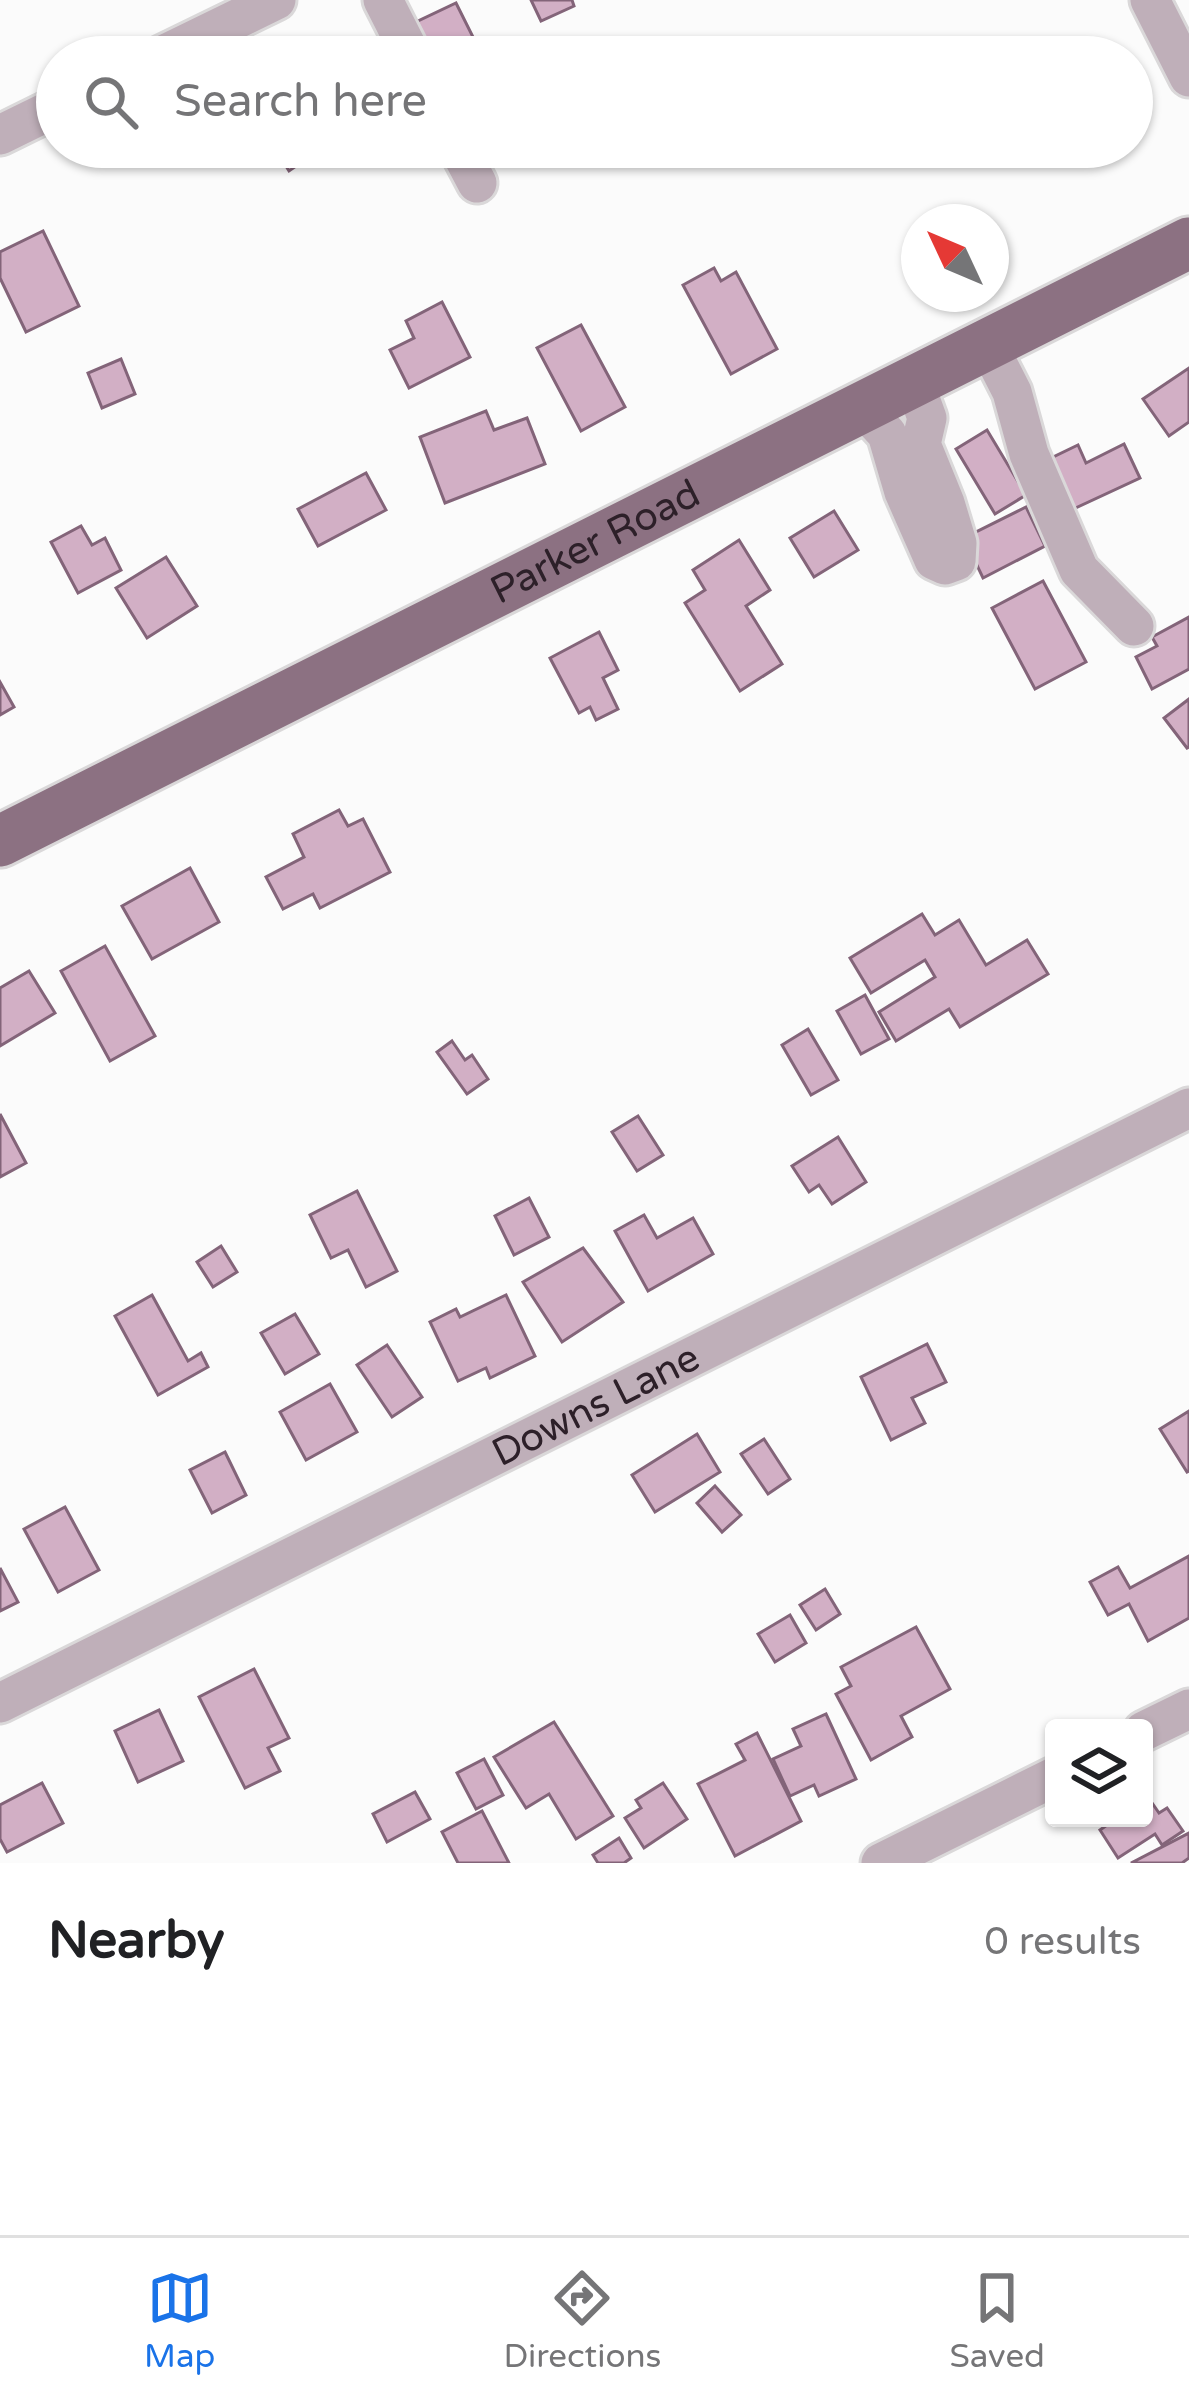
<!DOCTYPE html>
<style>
:root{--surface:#fff;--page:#f6f6f6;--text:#202124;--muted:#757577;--line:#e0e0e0;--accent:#1a73e8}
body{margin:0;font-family:"Varela Round",sans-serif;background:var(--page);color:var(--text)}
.controls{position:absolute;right:36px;bottom:36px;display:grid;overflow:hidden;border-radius:12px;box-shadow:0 3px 9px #0004}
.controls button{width:108px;height:108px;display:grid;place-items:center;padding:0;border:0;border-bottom:3px solid var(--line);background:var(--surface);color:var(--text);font:60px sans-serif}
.compass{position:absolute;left:901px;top:204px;width:108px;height:108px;border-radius:50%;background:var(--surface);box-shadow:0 3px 9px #0004;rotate:314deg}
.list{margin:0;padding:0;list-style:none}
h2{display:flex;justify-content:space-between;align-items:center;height:156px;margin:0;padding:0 48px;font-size:51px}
h2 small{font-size:39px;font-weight:400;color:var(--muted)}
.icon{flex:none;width:66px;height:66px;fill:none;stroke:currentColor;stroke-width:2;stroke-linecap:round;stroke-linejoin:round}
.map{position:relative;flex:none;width:1189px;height:1863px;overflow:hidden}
.search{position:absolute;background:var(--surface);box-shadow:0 3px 9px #0004;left:36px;right:36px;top:36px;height:132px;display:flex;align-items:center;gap:30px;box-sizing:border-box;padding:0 42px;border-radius:66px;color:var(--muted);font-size:45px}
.sheet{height:372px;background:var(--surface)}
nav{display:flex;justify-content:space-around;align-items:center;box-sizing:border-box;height:168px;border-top:3px solid var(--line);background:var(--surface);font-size:33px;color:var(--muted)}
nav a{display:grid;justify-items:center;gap:6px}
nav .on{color:var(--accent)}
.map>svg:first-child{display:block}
.building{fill:#d2afc5;stroke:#836479;stroke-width:3}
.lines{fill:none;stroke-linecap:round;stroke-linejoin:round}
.minor-casing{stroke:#dad8d9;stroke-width:45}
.major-casing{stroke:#dad8d9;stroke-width:57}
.minor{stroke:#bfafb9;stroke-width:39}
.major{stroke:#8c7182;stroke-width:51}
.labels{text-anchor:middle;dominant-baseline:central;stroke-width:10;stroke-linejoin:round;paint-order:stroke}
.street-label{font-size:39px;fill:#2d2029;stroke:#fff}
</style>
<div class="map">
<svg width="1189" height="1863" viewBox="0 0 1189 1863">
<rect width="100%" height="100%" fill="#fbfbfb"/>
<g class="building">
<polygon points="531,0 572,0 574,6 541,21"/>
<polygon points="456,3 476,43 447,57 433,57 416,22"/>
<polygon points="386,35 397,57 351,57 349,54"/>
<polygon points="274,147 324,147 289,171"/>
<polygon points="43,231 79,306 26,332 0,278 0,252"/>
<polygon points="714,268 721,281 736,272 777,349 731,374 683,285"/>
<polygon points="442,302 470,357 409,388 390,350 414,338 406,321"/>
<polygon points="581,325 625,407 581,431 537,348"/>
<polygon points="121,359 135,394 102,408 88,373"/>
<polygon points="1189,368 1189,422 1169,436 1143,399"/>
<polygon points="486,411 494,430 527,418 545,464 445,503 420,437"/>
<polygon points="987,430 1026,495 995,514 956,449"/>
<polygon points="1124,444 1140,478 1069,511 1045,461 1078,445 1086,463"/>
<polygon points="366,473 386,510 318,546 298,509"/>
<polygon points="1026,507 1045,546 983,578 964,538"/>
<polygon points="834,511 858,550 814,577 790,538"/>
<polygon points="81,526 92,545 105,538 121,570 78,593 51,542"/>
<polygon points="739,540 770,590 746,606 782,664 740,691 685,603 705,590 693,570"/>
<polygon points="166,557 197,606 147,638 116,588"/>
<polygon points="1043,581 1086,662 1035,689 992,608"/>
<polygon points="1189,617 1189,669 1152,689 1136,657 1157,646 1152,637"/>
<polygon points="599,632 618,670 603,678 618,709 596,720 590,707 579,713 550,658"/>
<polygon points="0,682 14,707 0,715"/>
<polygon points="1189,699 1189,747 1187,748 1164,718"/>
<polygon points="339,810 348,826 363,819 390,872 320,908 313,894 283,909 266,877 304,857 293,834"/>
<polygon points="190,868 219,922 152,959 122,906"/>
<polygon points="922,914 935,935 959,920 986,965 1027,940 1048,974 960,1027 949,1009 896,1041 879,1012 935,977 925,960 871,993 850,958"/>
<polygon points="105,946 155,1036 110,1061 61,971"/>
<polygon points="29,971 55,1013 0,1046 0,988"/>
<polygon points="865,995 889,1039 861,1054 837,1011"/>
<polygon points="808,1029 838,1080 811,1095 782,1045"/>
<polygon points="452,1041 465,1060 472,1055 488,1079 467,1094 437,1052"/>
<polygon points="0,1114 26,1163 0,1177"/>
<polygon points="638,1116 663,1155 637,1171 612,1132"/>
<polygon points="838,1137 866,1182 832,1204 819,1185 809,1192 792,1166"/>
<polygon points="357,1191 397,1271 366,1287 348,1250 331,1258 310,1215"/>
<polygon points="529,1198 549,1237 514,1255 495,1216"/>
<polygon points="644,1215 657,1238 693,1218 713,1254 648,1291 615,1231"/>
<polygon points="221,1246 237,1272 213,1287 197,1262"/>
<polygon points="583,1248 623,1302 562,1342 523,1282"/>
<polygon points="152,1295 188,1361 201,1353 208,1367 158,1395 115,1316"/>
<polygon points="506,1295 535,1356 490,1378 486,1368 458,1381 430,1322 456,1309 460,1317"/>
<polygon points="295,1314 319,1354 285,1374 261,1333"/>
<polygon points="927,1344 946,1382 912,1398 925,1423 891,1440 861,1377"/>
<polygon points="387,1345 422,1397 392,1417 357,1365"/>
<polygon points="330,1384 357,1432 306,1460 280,1412"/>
<polygon points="1189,1411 1189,1471 1187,1472 1160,1429"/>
<polygon points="697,1434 720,1472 655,1512 632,1475"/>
<polygon points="764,1439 790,1479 768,1494 741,1454"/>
<polygon points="225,1452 246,1495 212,1513 190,1470"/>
<polygon points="715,1486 741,1515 722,1532 697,1503"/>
<polygon points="65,1507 99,1570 58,1592 24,1529"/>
<polygon points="1189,1556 1189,1618 1148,1641 1129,1604 1108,1615 1090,1582 1118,1567 1130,1588"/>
<polygon points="0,1568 18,1602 0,1611"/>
<polygon points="825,1589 840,1614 816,1630 800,1605"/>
<polygon points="790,1615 806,1643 775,1662 758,1634"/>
<polygon points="916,1627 950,1689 901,1716 912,1737 871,1760 836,1694 851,1686 841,1667"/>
<polygon points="254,1669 289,1738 268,1748 280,1771 245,1788 199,1697"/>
<polygon points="159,1710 183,1761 138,1782 115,1731"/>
<polygon points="826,1714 856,1779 819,1796 814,1785 790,1796 773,1759 801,1746 793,1729"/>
<polygon points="554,1722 613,1816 576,1839 549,1794 526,1808 494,1757"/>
<polygon points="757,1733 801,1821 735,1856 698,1784 745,1760 736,1744"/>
<polygon points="484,1759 503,1795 476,1809 457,1773"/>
<polygon points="42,1783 63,1823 7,1852 0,1839 0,1805"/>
<polygon points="663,1783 687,1819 644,1848 625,1818 641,1808 636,1800"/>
<polygon points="415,1792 430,1819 387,1842 373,1814"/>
<polygon points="1148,1797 1159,1813 1167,1808 1183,1831 1162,1845 1155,1834 1118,1858 1100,1830 1117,1818 1144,1818 1144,1800"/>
<polygon points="482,1811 509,1863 458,1863 442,1832"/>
<polygon points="1189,1833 1189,1858 1182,1863 1131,1863"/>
<polygon points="619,1838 631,1858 624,1863 598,1863 593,1855"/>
</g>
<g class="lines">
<g class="minor-casing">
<g id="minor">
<polyline points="383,0 412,57"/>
<polyline points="1150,0 1189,77"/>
<polyline points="159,57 276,0"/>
<polyline points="0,135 57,107"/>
<polyline points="458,147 477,183"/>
<polyline points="988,345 1012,392 1029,454 1079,570 1134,626"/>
<polyline points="863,408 887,434 904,492 934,560 945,565 956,561 957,543 945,503 921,444 927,418 914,382"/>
<path id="s1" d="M0 1703 1189 1108"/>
<polyline points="1144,1731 1189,1709"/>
<polyline points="881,1863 1054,1777"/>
</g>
</g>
<g class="major-casing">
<g id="major">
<path id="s2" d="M0 841 1189 243"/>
</g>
</g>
<use href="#minor" class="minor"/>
<use href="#major" class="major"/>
</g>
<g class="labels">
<g class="street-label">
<text stroke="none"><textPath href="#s2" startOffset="666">Parker Road</textPath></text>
<text stroke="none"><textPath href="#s1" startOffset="666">Downs Lane</textPath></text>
</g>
</g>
</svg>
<div class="controls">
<button><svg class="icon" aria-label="layers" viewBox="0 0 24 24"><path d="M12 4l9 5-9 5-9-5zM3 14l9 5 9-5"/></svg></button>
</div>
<svg class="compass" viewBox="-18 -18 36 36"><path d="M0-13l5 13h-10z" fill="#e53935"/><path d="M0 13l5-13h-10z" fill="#757577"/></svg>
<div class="search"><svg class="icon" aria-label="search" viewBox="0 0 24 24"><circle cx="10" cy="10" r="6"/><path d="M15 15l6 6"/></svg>Search here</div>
</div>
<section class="sheet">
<h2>Nearby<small>0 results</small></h2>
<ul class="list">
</ul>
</section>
<nav>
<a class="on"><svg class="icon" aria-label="map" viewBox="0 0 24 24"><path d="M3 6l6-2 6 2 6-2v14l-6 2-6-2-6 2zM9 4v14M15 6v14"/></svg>Map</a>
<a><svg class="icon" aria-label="directions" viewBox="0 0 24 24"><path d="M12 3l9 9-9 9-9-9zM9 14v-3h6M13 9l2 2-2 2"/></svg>Directions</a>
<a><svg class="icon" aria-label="saved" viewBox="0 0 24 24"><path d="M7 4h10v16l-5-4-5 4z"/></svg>Saved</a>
</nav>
